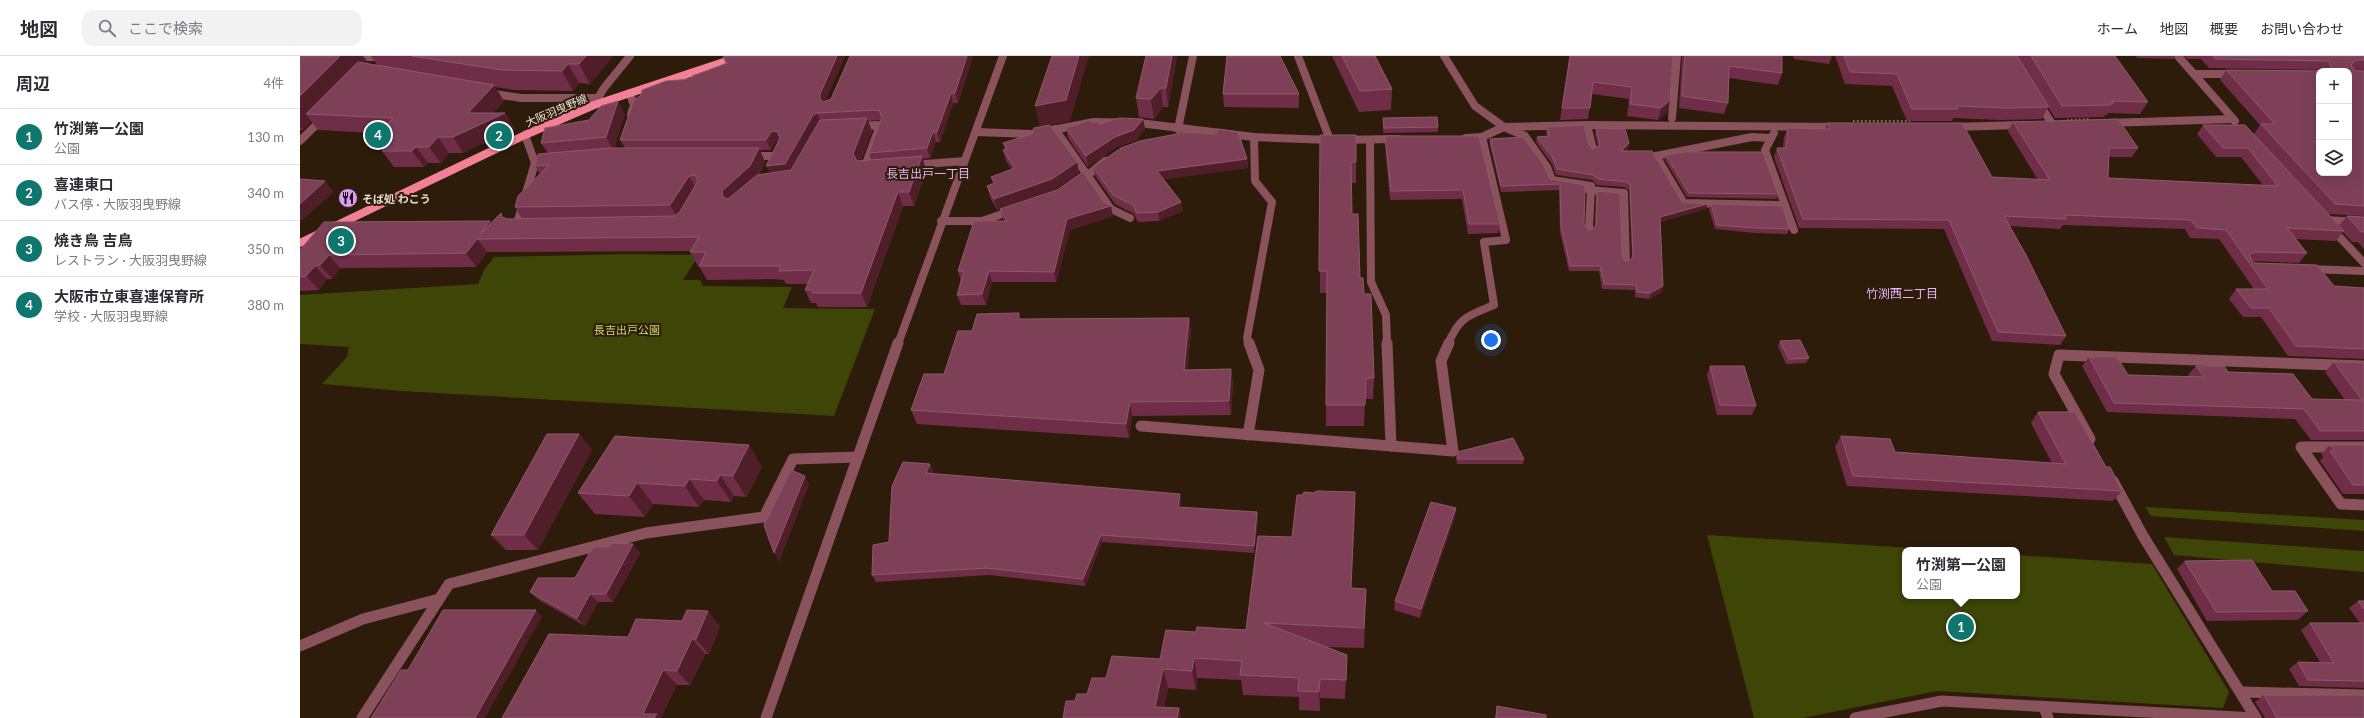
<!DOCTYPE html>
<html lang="ja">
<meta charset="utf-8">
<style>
:root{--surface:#fff;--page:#f2f2f3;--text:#2b2b33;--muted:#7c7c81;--line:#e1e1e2;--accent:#0f766e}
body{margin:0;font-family:Lato,"Noto Sans JP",sans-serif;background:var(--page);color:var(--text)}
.controls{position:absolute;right:12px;top:12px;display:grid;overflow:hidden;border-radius:8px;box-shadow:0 4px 16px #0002}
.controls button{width:36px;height:36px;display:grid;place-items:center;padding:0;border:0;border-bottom:1px solid var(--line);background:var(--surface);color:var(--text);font:20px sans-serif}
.you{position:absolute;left:1191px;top:284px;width:14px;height:14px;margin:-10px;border:3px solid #fff;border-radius:50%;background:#1a73e8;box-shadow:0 0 0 6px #1a73e833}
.badge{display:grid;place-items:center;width:26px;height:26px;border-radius:50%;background:var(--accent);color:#fff;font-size:13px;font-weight:700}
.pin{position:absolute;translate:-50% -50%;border:2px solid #fff;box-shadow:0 1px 4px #0006}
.popup{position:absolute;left:1602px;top:491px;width:118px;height:52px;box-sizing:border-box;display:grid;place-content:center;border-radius:8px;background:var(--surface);filter:drop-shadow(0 1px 3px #0005);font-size:13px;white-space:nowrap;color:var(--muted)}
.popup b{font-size:15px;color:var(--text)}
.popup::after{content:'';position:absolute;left:50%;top:100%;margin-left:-8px;border:8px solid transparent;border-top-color:var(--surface)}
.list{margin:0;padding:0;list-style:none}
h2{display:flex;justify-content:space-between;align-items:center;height:52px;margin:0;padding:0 16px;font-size:17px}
h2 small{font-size:13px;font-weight:400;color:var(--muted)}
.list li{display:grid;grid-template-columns:26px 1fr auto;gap:12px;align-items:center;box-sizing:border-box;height:56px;padding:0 16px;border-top:1px solid var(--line)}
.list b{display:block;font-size:15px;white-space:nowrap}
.list p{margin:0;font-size:13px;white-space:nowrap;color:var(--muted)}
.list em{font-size:13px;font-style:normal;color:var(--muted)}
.icon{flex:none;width:22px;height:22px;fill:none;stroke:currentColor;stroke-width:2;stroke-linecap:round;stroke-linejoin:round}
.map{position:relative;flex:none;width:2064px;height:662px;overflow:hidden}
header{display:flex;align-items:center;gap:24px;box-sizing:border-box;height:56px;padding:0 20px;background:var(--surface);border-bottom:1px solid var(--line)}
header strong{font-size:19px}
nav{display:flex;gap:22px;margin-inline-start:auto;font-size:14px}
.search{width:280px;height:36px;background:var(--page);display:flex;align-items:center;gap:10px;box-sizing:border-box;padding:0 14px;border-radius:12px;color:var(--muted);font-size:15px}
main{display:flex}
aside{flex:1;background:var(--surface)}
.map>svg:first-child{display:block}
.green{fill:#3d4507}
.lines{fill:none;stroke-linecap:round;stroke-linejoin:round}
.path{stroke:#857566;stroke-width:2;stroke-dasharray:1.5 2.5;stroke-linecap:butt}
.minor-far1{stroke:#89525c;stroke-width:8}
.minor{stroke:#89525c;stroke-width:11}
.major{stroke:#f38096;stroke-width:8}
.wall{fill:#702d48;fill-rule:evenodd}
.shaded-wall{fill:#501e29}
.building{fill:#7d4057;stroke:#8e596a}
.labels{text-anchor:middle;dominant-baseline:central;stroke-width:4;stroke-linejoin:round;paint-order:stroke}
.street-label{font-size:11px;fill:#eaddd2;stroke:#2e1c0a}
.poi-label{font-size:11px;font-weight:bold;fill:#eaddd2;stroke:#2e1c0a;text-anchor:start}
.park-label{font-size:11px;fill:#c8db6e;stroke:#2e1c0a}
.neighbourhood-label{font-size:12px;fill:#e3b3f2;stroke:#2e1c0a}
</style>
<header>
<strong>地図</strong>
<div class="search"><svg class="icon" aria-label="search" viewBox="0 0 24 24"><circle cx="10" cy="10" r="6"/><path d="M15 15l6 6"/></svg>ここで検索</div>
<nav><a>ホーム</a><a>地図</a><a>概要</a><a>お問い合わせ</a></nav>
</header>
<main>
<aside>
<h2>周辺<small>4件</small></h2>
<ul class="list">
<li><span class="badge">1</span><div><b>竹渕第一公園</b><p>公園</p></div><em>130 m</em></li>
<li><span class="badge">2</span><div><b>喜連東口</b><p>バス停 · 大阪羽曳野線</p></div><em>340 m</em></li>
<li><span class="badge">3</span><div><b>焼き鳥 吉鳥</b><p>レストラン · 大阪羽曳野線</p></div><em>350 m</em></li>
<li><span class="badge">4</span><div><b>大阪市立東喜連保育所</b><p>学校 · 大阪羽曳野線</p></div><em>380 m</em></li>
</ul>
</aside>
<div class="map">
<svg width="2064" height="662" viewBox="0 0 2064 662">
<rect width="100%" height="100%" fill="#2e1c0a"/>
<g class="green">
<polygon points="328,198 399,199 383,224 400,224 403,230 492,231 483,252 575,253 534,360 102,335 22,328 47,301 49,291 0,288 0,239 178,228 184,214 194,201"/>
<polygon points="1845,451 2064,464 2064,475 1851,460"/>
<polygon points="1407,479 1642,494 1605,494 1605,540 1717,540 1717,499 1852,508 1929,636 1923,652 1637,635 1503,662 1454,662"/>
<polygon points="1864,481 2064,495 2064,516 1874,499"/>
</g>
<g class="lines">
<g class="path">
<polyline points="1767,64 1790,63"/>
<polyline points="1553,65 1610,65"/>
</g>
<g class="minor-far1">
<polyline points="998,0 1030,84"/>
<polyline points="1144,0 1175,50 1204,71 1225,80 1247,111 1252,124 1291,130 1289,174"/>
<polyline points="1878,0 1935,65"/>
<polyline points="50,1 82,1"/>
<polyline points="1894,18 1936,18"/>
<polyline points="188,37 221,42 298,42"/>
<polyline points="330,37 334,50 331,58"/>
<polyline points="295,47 304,32 330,0"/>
<polyline points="1739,47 1752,68"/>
<polyline points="1372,62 1377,0"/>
<polyline points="1807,67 1933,63"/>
<polyline points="1287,69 1293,93"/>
<polyline points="557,70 580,69 564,113 568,112"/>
<polyline points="1651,71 1723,69"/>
<polyline points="755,73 811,153 830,162"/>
<polyline points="878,73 893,0"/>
<polyline points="676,76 732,78 794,66 839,67 954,81 1030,84 1098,83"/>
<polyline points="1474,77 1465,94 1494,174"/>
<polyline points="1166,82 1182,81 1204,71 1287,69 1539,71"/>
<polyline points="1471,82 1452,81 1356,100 1384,147 1485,149"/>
<polyline points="1070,84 1071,226 1086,259 1087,288"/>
<polyline points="0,85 24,61"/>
<polyline points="449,100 473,100"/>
<polyline points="612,109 664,105"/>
<polyline points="777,128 805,105"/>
<polyline points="1289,134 1324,137 1326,205"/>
<polyline points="2023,164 2064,166"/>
<polyline points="641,165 682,165 714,154"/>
<polyline points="220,171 216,171 235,107 225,79"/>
<polyline points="2031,172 2064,207"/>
<polyline points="2008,213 2064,215"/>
<polyline points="598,288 703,0"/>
<polyline points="949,288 947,282 972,146 955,125 954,81"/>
<path d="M1148 288C1160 260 1168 260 1194 249L1184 186 1206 184 1182 81"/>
</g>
<g class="minor">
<polyline points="1087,287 1091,390"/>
<polyline points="841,370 1153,395 1141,305 1149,287"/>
<polyline points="948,379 959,314 949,287"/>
<polyline points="1790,383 1754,318 1759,299 2064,310"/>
<polyline points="2064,391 2001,391 2041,448 2064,449"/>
<polyline points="1813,425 1843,480 1956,662"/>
<polyline points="0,590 63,563 139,543"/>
<polyline points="1942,636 2064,639"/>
<polyline points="1744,651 1748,662"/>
<polyline points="62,662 149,528 346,477 464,461 493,403 558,401"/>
<polyline points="466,662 598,287"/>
<polyline points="1555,662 1642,645 1956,662"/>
</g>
<polyline class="major" points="0,187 225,79 294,49 442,0"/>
</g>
<g class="wall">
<polygon points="0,0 63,0 68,7 67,8 78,10 71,0 313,0 290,28 279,27 273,35 214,34 195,31 204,45 193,57 205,57 215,73 163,97 149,97 141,107 128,107 124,111 94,111 82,95 94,82 90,78 18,74 11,65 3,74 0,74"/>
<path d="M545 0 525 45 531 43 550 0H673L658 47H653L640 86H636L630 102 623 103 626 114 614 150H603L567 251H518L516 247H511L505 234 508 228H486L484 224 473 223 407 224 399 210H398L390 196 391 195 187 196 176 211 40 212 32 223H27L19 234 0 235V194L190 165 192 167 204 162 207 163H222L215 151 240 118 235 110 248 97 241 87 325 58 314 92H325L320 84 391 23 426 7 423 1ZM581 64 569 97 571 104H561L572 75 568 65ZM479 85 470 117 459 119 465 106 460 94H471L475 86Z"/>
<polygon points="877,0 868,51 863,51 854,63 839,61 836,42"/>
<polygon points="1032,0 1075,0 1092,33 1091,54 1059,56"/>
<polygon points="1270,0 1373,0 1367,56 1358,64 1327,60 1329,43 1292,38 1288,63 1260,64"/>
<polygon points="1382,0 1482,0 1482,17 1478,29 1429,22 1428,47 1424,58 1379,52"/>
<polygon points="1493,0 1532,0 1529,8 1494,3"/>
<polygon points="1535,0 1815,0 1848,46 1840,58 1808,57 1807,59 1805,59 1804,61 1755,62 1748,51 1742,63 1701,64 1653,62 1652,65 1607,65 1592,30 1545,28"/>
<polygon points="1836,0 1875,0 1873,3 1837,2"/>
<polygon points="1884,0 2064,0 2064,14 2053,13 2054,14 2064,15 2064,160 2028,158 2039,170 2047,160 2064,161 2064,193 2058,186 2052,186 2043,176 2036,185 1995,183 2007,197 1999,207 1952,205 1955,207 2034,230 2064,232 2064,303 1988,300 1961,261 1943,261 1929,243 1936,233 1954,233 1919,183 1890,182 1885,173 1763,169 1760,173 1710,170 1766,280 1760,289 1692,285 1644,173 1499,172 1474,101 1477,92 1483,92 1484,81 1488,72 1525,73 1527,67 1692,121 1738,124 1708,75 1713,66 1838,92 1832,101 1809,101 1808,122 1963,129 1941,101 1916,101 1897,78 1903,69 1954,78 1960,69 1920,24 1926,14 2022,15 2022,14 1909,12 1901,3 1888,3"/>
<polygon points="923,38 999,38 999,52 924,51"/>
<polygon points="1083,62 1138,71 1138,76 1083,77"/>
<polygon points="843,63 845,73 836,84 817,91 788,111 768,82 766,72 792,67 799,68"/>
<polygon points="1247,71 1289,89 1293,93 1298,90 1295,78 1296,72 1329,87 1328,93 1326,95 1382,146 1407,148 1406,153 1360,166 1362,236 1349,243 1335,241 1335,234 1302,233 1299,215 1269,215 1260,176 1259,134 1201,136 1190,89 1190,83 1250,123 1285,129 1284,168 1287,173 1292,174 1295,170 1296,140 1297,135 1322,200 1325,205 1331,204 1332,202 1329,134 1324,131 1297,129 1292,124 1256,119 1252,108 1236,86 1237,81 1247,80 1246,76"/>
<polygon points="1020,79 1056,106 1056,127 1051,127 1052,158 1060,222 1064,238 1074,322 1073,343 1065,343 1064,370 1026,370 1027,237 1020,237"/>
<polygon points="1085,80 1179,80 1200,168 1198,177 1168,178 1162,143 1090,144 1085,89"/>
<polygon points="703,87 777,106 779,117 754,134 697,154 690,141 687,130 693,128 691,121 712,113 706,105 703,94 705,93"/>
<polygon points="1366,99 1478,138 1477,143 1387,141 1365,104"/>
<polygon points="947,103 948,112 864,123 881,146 883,155 859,165 838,166 834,158 815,148 795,120 793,111"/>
<polygon points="1411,148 1489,173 1487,178 1455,177 1415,173 1409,153"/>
<polygon points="700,153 813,160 770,174 756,226 692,226 686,249 661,249 657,239 661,226 658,215 704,165"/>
<polygon points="719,257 721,263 889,262 891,276 887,314 931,313 933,328 931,359 832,360 829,382 617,368 611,354 644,318 672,275"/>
<polygon points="1480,285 1509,302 1506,307 1486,308 1478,290"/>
<polygon points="1789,301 1828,319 1889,321 1888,319 1896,310 1928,316 2012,343 2045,344 2025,316 2034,306 2064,307 2064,384 2011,384 1995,363 1807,356 1782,310"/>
<polygon points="1410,310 1456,350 1452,359 1417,359 1407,319"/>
<polygon points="1738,356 1806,411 1822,435 1813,445 1547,430 1535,391 1541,380 1595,396 1752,407 1731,367"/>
<polygon points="279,378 292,394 238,494 206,494 191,479"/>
<polygon points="315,380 462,411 446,441 434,440 431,446 404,444 399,451 353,448 345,461 295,458 278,437"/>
<polygon points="2030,389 2064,389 2064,438 2043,438 2020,405 2023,401 2021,398"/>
<polygon points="1157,396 1224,403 1223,408 1157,408 1156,401"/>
<polygon points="630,408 633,415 632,418 881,445 880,451 957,456 958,463 954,497 802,486 785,530 689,519 576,526 572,519"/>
<polygon points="1055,458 1051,532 1066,533 1064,592 1024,591 1047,599 1045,643 1020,642 1020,655 999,654 999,641 943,639 941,624 897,622 896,634 868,632 864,652 879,652 881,662 763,662 775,645 787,638 806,622 860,603 896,576 946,574 992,481"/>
<polygon points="1155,461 1120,562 1094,554 1095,545"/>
<polygon points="340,497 313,546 298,546 285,570 239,544 230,536 275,522"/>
<polygon points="1885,505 1972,535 2008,555 1998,564 1907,565 1877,513"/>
<polygon points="2058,545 2064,545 2064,632 1999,630 1989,613 1998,606 2020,606 2001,574 2010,567 2060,567 2049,552"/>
<polygon points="420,570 409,598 405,598 390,629 377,629 328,581"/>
<polygon points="1964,639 2064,662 1965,662 1955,646"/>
<polygon points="1197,650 1246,662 1195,662"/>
</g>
<g class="shaded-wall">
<polygon points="40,0 63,0 68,7 17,59 6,58 11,65 3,74 0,70 0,40"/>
<polygon points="286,0 313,0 290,28 279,8"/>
<polygon points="537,0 545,0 524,48 520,43 520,38"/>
<polygon points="667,0 673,0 658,47 655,37"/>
<polygon points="779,0 789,0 770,65 740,71 735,50"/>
<polygon points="872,0 877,0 868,51 866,32"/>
<polygon points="268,8 279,27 273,35 262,15"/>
<polygon points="194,29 204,45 185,66 205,57 215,73 163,97 153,81 168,57"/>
<polygon points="861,32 863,51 854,63 851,43"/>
<polygon points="651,37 653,47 640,86 637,76"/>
<polygon points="1370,44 1367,56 1358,64 1361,52"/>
<polygon points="318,45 325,58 314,95 306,81"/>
<polygon points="517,57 521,66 489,118 471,120 466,110 513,59"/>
<polygon points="567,62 572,75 559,111 553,98"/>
<polygon points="843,63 845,73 836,84 817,91 788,111 786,100 815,81"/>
<polygon points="477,75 481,85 475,86 471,94 466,84 471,76"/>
<polygon points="633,76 636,86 630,102 627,92"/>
<polygon points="138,81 149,97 141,107 129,91"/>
<polygon points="1329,87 1328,93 1320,100 1321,95"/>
<polygon points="116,91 128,107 124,111 112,95"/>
<polygon points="459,92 465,106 456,123 429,149 423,141 422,135"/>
<polygon points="622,100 626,114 614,150 609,136"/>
<polygon points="947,103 948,112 858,124 857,115"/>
<polygon points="777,106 779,117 754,134 697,154 694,143"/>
<polygon points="389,120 396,133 378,162 370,149"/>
<polygon points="25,125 34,136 0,166 0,148"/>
<polygon points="598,136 603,150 567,251 561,237"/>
<polygon points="881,146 883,155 859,165 858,156"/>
<polygon points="1407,148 1406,153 1359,166 1360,161"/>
<polygon points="811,150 813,160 770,174 756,226 754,216 767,163"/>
<polygon points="190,165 200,178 180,178"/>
<polygon points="177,183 187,196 176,211 166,197"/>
<polygon points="1955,196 1948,205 1950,199"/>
<polygon points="29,199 40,212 32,223 20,209"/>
<polygon points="15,210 27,223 19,234 6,220"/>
<polygon points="689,215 692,226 686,249 682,238"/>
<polygon points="1363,230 1362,236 1349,243 1350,237"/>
<polygon points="719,257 723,272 718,263"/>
<polygon points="889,262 891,276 886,328 884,314"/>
<polygon points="931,313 933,328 931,359 929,345"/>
<polygon points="830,346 832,360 829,382 826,368"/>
<polygon points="279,378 292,394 238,494 224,479"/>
<polygon points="449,389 462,411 446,441 433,420"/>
<polygon points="630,408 633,415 629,425 626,417"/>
<polygon points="420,419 434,440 431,446 417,425"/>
<polygon points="505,420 509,429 479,506 474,497"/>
<polygon points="389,423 404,444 399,451 385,430"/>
<polygon points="337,427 353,448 345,461 329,440"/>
<polygon points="1055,436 1055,458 1050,553 1051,532"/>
<polygon points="880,438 881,445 879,458 878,451"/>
<polygon points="1156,452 1155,461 1120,562 1121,553"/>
<polygon points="957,456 958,463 954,497 954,490"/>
<polygon points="801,479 802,486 785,530 783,523"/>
<polygon points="333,488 340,497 313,546 306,538"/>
<polygon points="290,538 298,546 285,570 277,562"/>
<polygon points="236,554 242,561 185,662 175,662"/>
<polygon points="408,555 420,570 409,598 396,583"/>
<polygon points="392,583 405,598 390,629 377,615"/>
<polygon points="1047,599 1047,619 1045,643 1046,624"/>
<polygon points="894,602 897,622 896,634 892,615"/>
<polygon points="863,613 868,632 862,662 855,651"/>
<polygon points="363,614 377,629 361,662 347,662 343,658"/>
<polygon points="1020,623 1020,655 1019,636"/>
<polygon points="879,652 881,662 877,662"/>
</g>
<g class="building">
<polygon points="0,0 40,0 0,40"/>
<polygon points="112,0 286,0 279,8 268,8 262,15 202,14"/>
<polygon points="426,0 537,0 520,38 520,43 523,46 531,43 550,0 667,0 655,37 651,37 637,76 633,76 627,92 569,97 582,61 579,54 517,57 513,59 485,108 466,110 480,82 477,75 471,76 466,84 320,84 334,44 341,39 342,34 366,25 391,23 392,20 428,7 423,1"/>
<polygon points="752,0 779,0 766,44 735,50"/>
<polygon points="846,0 872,0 866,32 861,32 851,43 836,42"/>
<polygon points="927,0 980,0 999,38 923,38"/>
<polygon points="1042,0 1075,0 1092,33 1060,35"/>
<polygon points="1270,0 1373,0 1370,44 1361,52 1330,48 1332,31 1293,26 1290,52 1262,52"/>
<polygon points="1385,0 1482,0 1482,17 1429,10 1428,47 1382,40"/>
<polygon points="1544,0 1717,0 1749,51 1707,52 1656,50 1658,53 1612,53 1597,18 1550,16"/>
<polygon points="1731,0 1815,0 1848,46 1812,45 1814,47 1810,47 1811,49 1762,50"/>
<polygon points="1913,0 2064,0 2064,4 2056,4 2051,9 2054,14 2064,15 2064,150 2035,148 1961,68 1975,68 1926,14 2025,15 2019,15 2019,117 2049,117 2049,15 2026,15 2031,12 2029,5 1915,3"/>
<polygon points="58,6 194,29 168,57 205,57 153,81 138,81 129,91 116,91 112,95 82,95 95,80 85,70 93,62 6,58"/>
<polygon points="318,45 306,81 241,87 245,72 289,64 301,50"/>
<polygon points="1137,61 1138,71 1084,72 1083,62"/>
<polygon points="567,62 553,98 557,105 622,100 609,136 598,136 561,237 512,237 513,234 505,234 514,214 479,215 481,210 399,210 406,196 390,196 399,181 177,183 166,197 29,199 20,209 15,210 6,220 0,221 0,194 24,166 190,165 180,178 201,157 202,161 207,163 374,160 379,157 398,125 395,119 389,120 370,149 215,151 218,140 249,109 235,110 238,98 311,92 459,92 450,110 422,135 423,141 428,143 457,119 491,114 520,64"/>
<polygon points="819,62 843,63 834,74 815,81 786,100 766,72 790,64 792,67 797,65 799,68"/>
<polygon points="1818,63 1838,92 1809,92 1808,122 1978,130 1948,92 1923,92 1903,69 1945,69 2044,175 1987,172 2007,197 1955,196 1950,199 1951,204 1955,207 2017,209 2034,230 2064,232 2064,293 1996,290 1969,252 1951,252 1936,233 1968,233 1926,174 1897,172 1891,164 1764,159 1766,163 1704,160 1726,199 1766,280 1698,276 1649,164 1503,163 1477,92 1486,92 1488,72 1530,73 1527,67 1662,67 1692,121 1750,124 1713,66"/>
<polygon points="750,69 777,106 752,123 694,143 687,130 695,127 691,121 715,112 703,94 707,93 703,87 732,78 734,72"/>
<polygon points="1284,69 1289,89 1293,93 1300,89 1296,72 1325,73 1329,87 1321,95 1352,95 1382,146 1407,148 1360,161 1363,230 1350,237 1337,236 1336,229 1304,228 1300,210 1270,210 1261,170 1260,128 1201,130 1190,83 1223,81 1243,108 1250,123 1285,129 1284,168 1287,173 1292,174 1296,169 1297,135 1320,137 1322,200 1325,205 1331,204 1333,199 1330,128 1326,126 1298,123 1293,119 1257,113 1253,102 1237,81 1249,80 1247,71"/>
<polygon points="917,73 938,76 947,103 857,115 881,146 858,156 837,157 833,149 813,139 793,111 821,92 840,85 887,76 916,78"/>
<polygon points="1020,79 1056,79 1056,106 1051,106 1052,158 1058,158 1060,222 1063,222 1064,238 1071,238 1074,322 1066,322 1065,349 1026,349 1027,215 1019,215"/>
<polygon points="1085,80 1179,80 1200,168 1169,168 1163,134 1091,135"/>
<polygon points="1384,96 1463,96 1478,138 1389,137 1366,99"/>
<polygon points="783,116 804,146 811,150 767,163 754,216 689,215 682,238 657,239 664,215 658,215 674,165 707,165 700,153 757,134"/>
<polygon points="0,123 25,125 0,148"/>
<polygon points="1411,148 1483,150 1489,173 1456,172 1417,169"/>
<polygon points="2047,160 2064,161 2064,176 2061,176"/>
<polygon points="719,257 718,263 889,262 884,314 931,313 929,345 830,346 826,368 611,354 624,318 644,318 658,275 672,275 677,258"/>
<polygon points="1500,284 1509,302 1489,303 1480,285"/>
<polygon points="1789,301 1817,301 1828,319 1904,321 1896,310 1924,310 1928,316 1993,318 2012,343 2062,344 2034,306 2064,307 2064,375 2020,375 2004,353 1814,347"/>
<polygon points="1410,310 1444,310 1456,350 1420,349"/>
<polygon points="1738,356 1775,356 1806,411 1810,411 1822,435 1553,420 1541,380 1590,383 1595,396 1766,408"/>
<polygon points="247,378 279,378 224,479 191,479"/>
<polygon points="315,380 449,389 433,420 420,419 417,425 389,423 385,430 337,427 329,440 278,437"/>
<polygon points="1213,382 1224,403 1158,403 1157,396"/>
<polygon points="2030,389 2064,389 2064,429 2053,429 2030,395 2035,395"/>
<polygon points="603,406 630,408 626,417 880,438 878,451 957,456 954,490 801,479 783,523 687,512 572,519 573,489 589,486 592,430"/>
<polygon points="491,414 505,420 474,497 464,469"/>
<polygon points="1016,435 1055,436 1051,532 1066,533 1064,572 964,567 1047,599 1046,624 1020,623 1019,636 998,635 999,622 940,619 942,605 894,602 892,615 863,613 855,651 879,652 877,662 763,662 766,645 775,645 777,638 787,638 792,622 806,622 812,600 860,603 866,574 896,576 897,571 946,574 958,480 992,481 997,439 1003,439 1004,436 1015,437"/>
<polygon points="1131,446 1156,452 1121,553 1095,545"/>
<polygon points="312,487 333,488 306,538 290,538 277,562 230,536 238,522 275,522 293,491 309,491"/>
<polygon points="1952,504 1972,535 1995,535 2008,555 1916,556 1885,505"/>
<polygon points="2058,545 2064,545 2064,553"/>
<polygon points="143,554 236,554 175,662 71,662 101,614 108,614"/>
<polygon points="387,554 408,555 396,583 392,583 377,615 363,614 343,658 357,658 354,662 202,662 249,578 328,581 336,563 382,565"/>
<polygon points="2010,567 2064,567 2064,625 2008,624 1998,606 2034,607"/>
<polygon points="1964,639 2064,639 2064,662 1977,662"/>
<polygon points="1197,650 1246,659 1246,662 1196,662"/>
</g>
<defs>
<g id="restaurant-disc" transform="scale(1)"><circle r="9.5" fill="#dd99f3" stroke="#2e1c0a"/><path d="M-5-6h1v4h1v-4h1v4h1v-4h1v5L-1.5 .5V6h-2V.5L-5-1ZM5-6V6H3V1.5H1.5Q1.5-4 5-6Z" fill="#111"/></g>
</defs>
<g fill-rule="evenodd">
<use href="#restaurant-disc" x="48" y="142"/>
</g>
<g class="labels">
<g class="street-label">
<text transform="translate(256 54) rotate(-23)">大阪羽曳野線</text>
</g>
<g class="poi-label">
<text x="62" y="142">そば処 わこう</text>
</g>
<g class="park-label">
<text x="327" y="273">長吉出戸公園</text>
</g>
<g class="neighbourhood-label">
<text x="628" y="117">長吉出戸一丁目</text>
<text x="1602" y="237">竹渕西二丁目</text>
</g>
</g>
</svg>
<div class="controls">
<button>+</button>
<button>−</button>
<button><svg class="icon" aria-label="layers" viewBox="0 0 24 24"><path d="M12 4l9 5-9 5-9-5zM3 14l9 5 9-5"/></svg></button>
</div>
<div class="you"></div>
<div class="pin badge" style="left:1661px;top:571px">1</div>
<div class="popup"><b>竹渕第一公園</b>公園</div>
<div class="pin badge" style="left:199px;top:80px">2</div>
<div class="pin badge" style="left:41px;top:185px">3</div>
<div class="pin badge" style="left:78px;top:79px">4</div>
</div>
</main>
